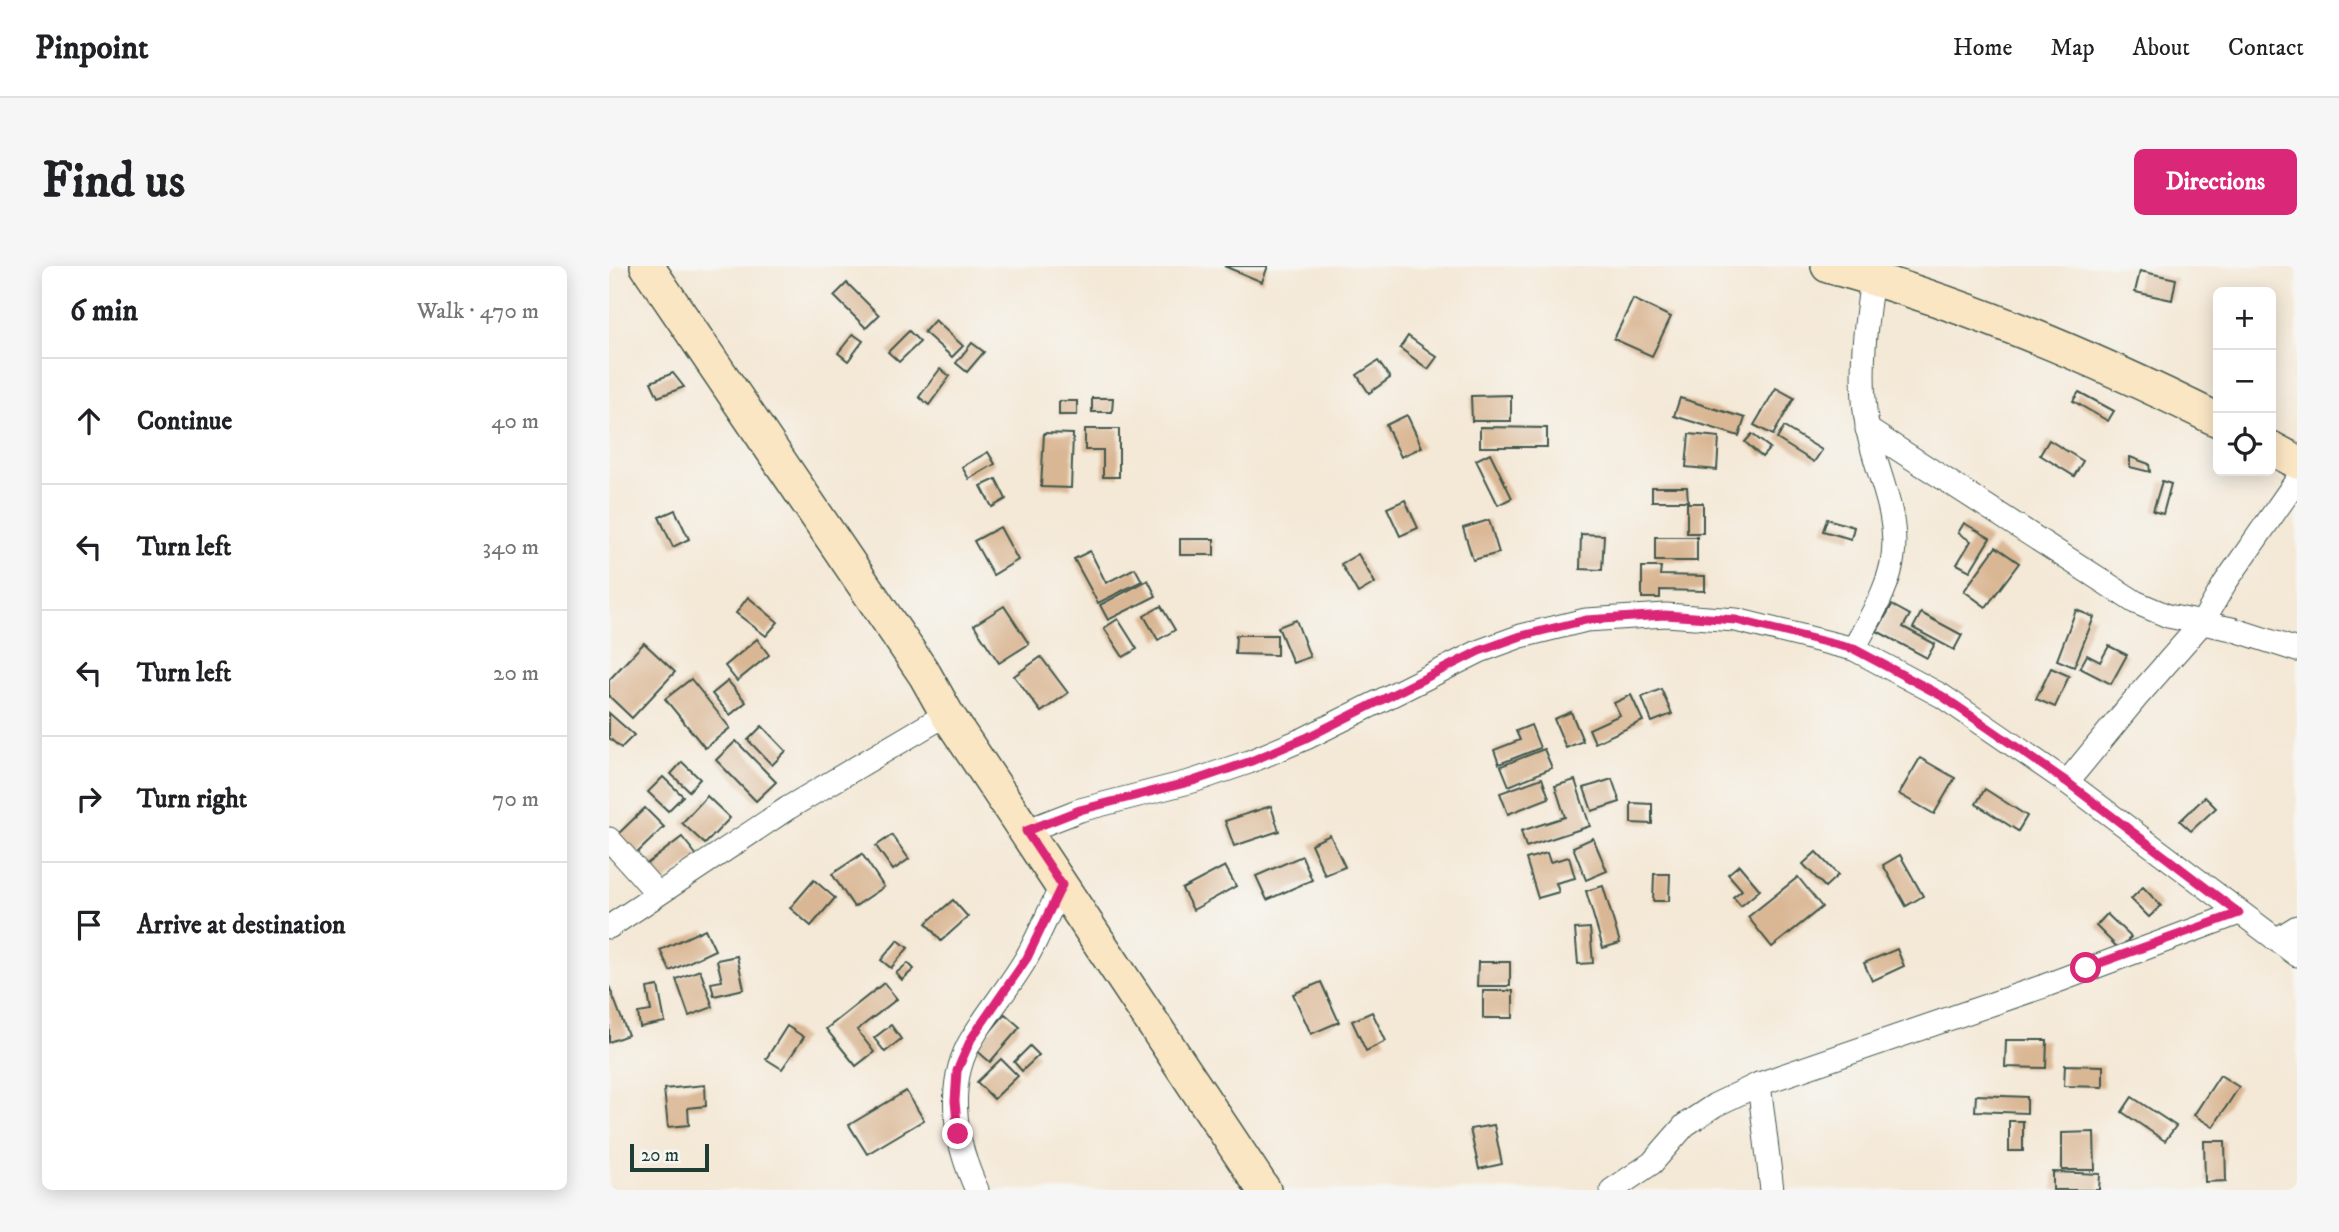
<!DOCTYPE html>
<meta charset="utf-8">
<style>
:root{--surface:#fff;--page:#f6f6f6;--text:#202124;--muted:#757577;--line:#e0e0e0;--accent:#db2777}
body{margin:0;font-family:"IM FELL DW Pica",serif;background:var(--page);color:var(--text)}
.controls{position:absolute;right:21px;top:21px;display:grid;overflow:hidden;border-radius:10px;box-shadow:0 4px 18px #0003}
.controls button{width:63px;height:63px;display:grid;place-items:center;padding:0;border:0;border-bottom:2px solid var(--line);background:var(--surface);color:var(--text);font:35px sans-serif}
.scale{position:absolute;left:21px;bottom:18px;width:79px;box-sizing:border-box;padding-left:7px;border:4px solid #1f3d34;border-top:0;font-size:19px;line-height:24px;white-space:nowrap;color:#1f3d34;-webkit-text-stroke:5px #f6f6f2;paint-order:stroke}
.stop{position:absolute;width:21px;height:21px;margin:-16px;border:5px solid #db2777;border-radius:50%;background:#fff}
.stop.end{background:#db2777;border-color:#fff;box-shadow:0 2px 7px #0008}
.list{margin:0;padding:0;list-style:none}
h2{display:flex;justify-content:space-between;align-items:center;height:91px;margin:0;padding:0 28px;font-size:30px}
h2 small{font-size:23px;font-weight:400;color:var(--muted)}
.list li{display:grid;grid-template-columns:46px 1fr auto;gap:21px;align-items:center;box-sizing:border-box;height:126px;padding:0 28px;border-top:2px solid var(--line)}
.list b{display:block;font-size:26px;white-space:nowrap}
.list em{font-size:23px;font-style:normal;color:var(--muted)}
.icon{flex:none;width:38px;height:38px;fill:none;stroke:currentColor;stroke-width:2;stroke-linecap:round;stroke-linejoin:round}
.map{position:relative;flex:none;width:1688px;height:924px;overflow:hidden;border-radius:10px}
header{display:flex;align-items:center;gap:42px;box-sizing:border-box;height:98px;padding:0 35px;background:var(--surface);border-bottom:2px solid var(--line)}
header strong{font-size:33px}
nav{display:flex;gap:38px;margin-inline-start:auto;font-size:24px}
.intro{display:flex;align-items:center;justify-content:space-between;box-sizing:border-box;height:168px;padding:0 42px}
h1{margin:0;font-size:49px}
.button{padding:18px 32px;border-radius:10px;background:var(--accent);color:#fff;font-size:24px;font-weight:700}
main{display:flex;gap:42px;padding:0 42px}
aside{flex:1;background:var(--surface);border-radius:10px;box-shadow:0 4px 18px #0003}
.map>svg:first-child{display:block}
.building{fill:#dab794}
.lines{fill:none;stroke-linecap:round;stroke-linejoin:round}
.street-casing{stroke:#3f574c;stroke-width:25}
.secondary-casing{stroke:#3f574c;stroke-width:36}
.street{stroke:#fff;stroke-width:23}
.secondary{stroke:#fbe6c4;stroke-width:33}
.route{stroke:#db2777;stroke-width:9}
</style>
<header>
<strong>Pinpoint</strong>
<nav><a>Home</a><a>Map</a><a>About</a><a>Contact</a></nav>
</header>
<div class="intro"><h1>Find us</h1><a class="button">Directions</a></div>
<main>
<aside>
<h2>6 min<small>Walk · 470 m</small></h2>
<ul class="list">
<li><svg class="icon" aria-label="ahead" viewBox="0 0 24 24"><path d="M12 20V5M6 11l6-6 6 6"/></svg><div><b>Continue</b></div><em>40 m</em></li>
<li><svg class="icon" aria-label="left" viewBox="0 0 24 24"><path d="M17 20v-9H6M10 6l-5 5 5 5"/></svg><div><b>Turn left</b></div><em>340 m</em></li>
<li><svg class="icon" aria-label="left" viewBox="0 0 24 24"><path d="M17 20v-9H6M10 6l-5 5 5 5"/></svg><div><b>Turn left</b></div><em>20 m</em></li>
<li><svg class="icon" aria-label="right" viewBox="0 0 24 24"><path d="M7 20v-9h11M14 6l5 5-5 5"/></svg><div><b>Turn right</b></div><em>70 m</em></li>
<li><svg class="icon" aria-label="arrive" viewBox="0 0 24 24"><path d="M6 21V4h12l-3 4 3 4H6"/></svg><div><b>Arrive at destination</b></div></li>
</ul>
</aside>
<div class="map">
<svg width="1688" height="924" viewBox="0 0 1688 924">
<rect width="100%" height="100%" fill="#f6f6f2"/>
<filter id="ink" filterUnits="userSpaceOnUse"><feTurbulence type="fractalNoise" baseFrequency=".0143" numOctaves="2"/><feDisplacementMap in="SourceGraphic" scale="14" xChannelSelector="R" yChannelSelector="G"/><feConvolveMatrix kernelMatrix="1 2 1 2 8 2 1 2 1" color-interpolation-filters="sRGB"/></filter>
<filter id="wash" filterUnits="userSpaceOnUse"><feTurbulence type="fractalNoise" baseFrequency=".00686" numOctaves="4" result="noise"/><feDisplacementMap in="SourceGraphic" scale="28" xChannelSelector="R" yChannelSelector="G"/><feGaussianBlur stdDeviation="1.57" result="paint"/><feColorMatrix in="noise" values="0 0 0 0 0 0 0 0 0 0 0 0 0 0 0 0 0 1.4 0 .05"/><feComposite in="paint" operator="in"/></filter>
<g filter="url(#wash)">
<rect width="100%" height="100%" fill="#f4e8d6"/>
<g id="blocks">
<g class="building">
<polygon points="615,0 659,0 653,16"/>
<polygon points="1531,5 1567,13 1563,34 1526,26"/>
<polygon points="238,17 270,49 257,62 225,30"/>
<polygon points="1024,33 1062,51 1043,90 1005,73"/>
<polygon points="326,54 354,80 343,91 315,66"/>
<polygon points="300,65 311,76 290,96 279,86"/>
<polygon points="244,68 254,75 239,95 229,87"/>
<polygon points="799,70 828,91 819,103 791,82"/>
<polygon points="363,77 375,86 358,106 347,97"/>
<polygon points="769,95 781,112 760,127 748,109"/>
<polygon points="331,103 341,110 320,139 310,131"/>
<polygon points="64,107 75,121 49,131 42,116"/>
<polygon points="1167,122 1185,132 1164,169 1145,159"/>
<polygon points="1470,126 1505,145 1499,155 1464,135"/>
<polygon points="902,129 902,155 863,155 862,130"/>
<polygon points="483,132 504,132 503,146 483,146"/>
<polygon points="1071,132 1136,152 1130,170 1065,150"/>
<rect x="450" y="135" width="18" height="14"/>
<polygon points="798,149 813,181 792,191 777,159"/>
<polygon points="871,161 938,162 938,181 871,181"/>
<polygon points="1175,161 1213,184 1205,196 1168,173"/>
<polygon points="476,163 510,163 510,211 494,211 494,184 476,184"/>
<polygon points="435,167 464,168 462,222 432,221"/>
<polygon points="1080,168 1110,171 1108,204 1077,201"/>
<polygon points="1143,168 1161,182 1153,191 1136,176"/>
<polygon points="1440,174 1474,195 1465,210 1431,189"/>
<polygon points="379,186 386,198 360,213 353,201"/>
<polygon points="881,187 903,232 889,239 867,194"/>
<polygon points="1521,191 1540,198 1541,206 1521,201"/>
<polygon points="387,213 397,233 383,241 372,220"/>
<polygon points="1553,215 1562,218 1554,248 1544,245"/>
<polygon points="1043,221 1078,221 1079,235 1043,235"/>
<polygon points="796,234 809,262 791,270 778,242"/>
<rect x="1078" y="237" width="16" height="30"/>
<polygon points="66,244 80,273 64,281 50,251"/>
<polygon points="1218,253 1245,261 1242,273 1214,265"/>
<polygon points="880,254 890,287 864,294 854,262"/>
<polygon points="1355,257 1381,272 1361,305 1348,298 1362,275 1349,267"/>
<polygon points="391,261 409,294 384,309 365,275"/>
<polygon points="972,268 995,269 993,304 971,303"/>
<rect x="1046" y="271" width="42" height="24"/>
<rect x="571" y="273" width="34" height="16"/>
<polygon points="1387,281 1410,297 1377,341 1355,325"/>
<polygon points="481,285 497,317 526,302 533,315 489,337 465,293"/>
<polygon points="749,288 766,317 749,327 732,298"/>
<polygon points="1033,301 1052,301 1051,309 1096,310 1096,325 1051,324 1051,332 1033,332"/>
<polygon points="539,314 547,330 499,354 491,339"/>
<polygon points="139,331 169,356 157,370 127,347"/>
<polygon points="1283,339 1301,349 1294,361 1326,378 1318,392 1268,365"/>
<polygon points="395,340 420,378 390,397 365,359"/>
<polygon points="552,340 566,364 549,374 535,350"/>
<polygon points="1467,344 1485,351 1465,401 1448,394"/>
<polygon points="1312,347 1353,369 1345,384 1304,362"/>
<polygon points="509,353 528,383 514,391 495,362"/>
<polygon points="687,354 701,391 684,397 669,361"/>
<polygon points="627,369 668,369 668,389 626,388"/>
<polygon points="148,373 160,389 128,415 116,400"/>
<polygon points="35,377 66,406 23,452 0,430 0,414"/>
<polygon points="1500,380 1518,389 1502,418 1471,402 1478,389 1491,396"/>
<polygon points="432,391 459,427 432,446 405,410"/>
<polygon points="1442,402 1460,410 1446,441 1427,433"/>
<polygon points="82,413 121,462 96,482 56,433"/>
<polygon points="119,415 137,436 121,449 103,428"/>
<polygon points="1052,423 1063,448 1043,456 1033,431"/>
<polygon points="1022,429 1034,455 986,477 980,463 1011,449 1005,437"/>
<polygon points="962,446 974,475 957,482 945,453"/>
<polygon points="0,447 25,469 12,482 0,472"/>
<polygon points="922,459 931,482 890,498 885,484 911,474 907,465"/>
<polygon points="153,460 177,485 163,499 139,474"/>
<polygon points="127,475 167,516 147,535 107,494"/>
<polygon points="935,483 943,502 900,520 892,500"/>
<polygon points="1311,492 1346,512 1325,548 1290,528"/>
<polygon points="73,496 91,513 80,525 62,508"/>
<polygon points="54,511 74,530 59,545 39,526"/>
<polygon points="933,512 940,532 899,548 891,527"/>
<polygon points="1003,513 1011,536 983,545 975,522"/>
<polygon points="966,514 981,560 917,581 912,565 956,551 946,520"/>
<polygon points="1376,523 1418,550 1409,565 1367,538"/>
<polygon points="98,530 121,552 96,578 73,557"/>
<polygon points="1596,531 1607,542 1582,565 1571,555"/>
<polygon points="1022,537 1043,538 1043,558 1022,557"/>
<polygon points="662,540 670,565 625,580 616,555"/>
<polygon points="36,542 55,561 25,590 6,571"/>
<polygon points="283,569 300,593 284,604 267,580"/>
<polygon points="721,569 736,601 716,609 702,578"/>
<polygon points="73,571 89,591 50,620 35,600"/>
<polygon points="984,572 998,605 977,614 964,581"/>
<polygon points="1207,586 1229,609 1216,621 1194,598"/>
<polygon points="938,587 941,596 960,591 966,612 947,617 950,626 929,632 917,593"/>
<polygon points="253,588 275,621 245,641 223,608"/>
<polygon points="1291,589 1314,630 1297,640 1274,599"/>
<polygon points="693,590 703,614 658,634 647,610"/>
<polygon points="1130,599 1151,624 1132,640 1124,631 1133,624 1119,608"/>
<polygon points="616,600 627,620 584,644 573,623"/>
<polygon points="1045,608 1061,608 1060,635 1044,635"/>
<polygon points="1189,611 1213,641 1163,681 1139,651"/>
<polygon points="205,614 226,632 202,660 181,642"/>
<polygon points="994,620 1011,677 994,682 977,625"/>
<polygon points="1534,621 1552,640 1540,651 1522,633"/>
<polygon points="344,634 359,651 332,675 317,657"/>
<polygon points="1498,648 1522,671 1510,683 1487,660"/>
<polygon points="981,662 984,697 969,698 966,663"/>
<polygon points="96,663 106,684 61,705 51,684"/>
<polygon points="289,674 299,682 282,702 272,694"/>
<polygon points="1288,683 1295,700 1263,715 1255,697"/>
<polygon points="128,690 135,723 105,730 102,717 113,715 108,694"/>
<polygon points="869,696 901,696 901,720 868,720"/>
<polygon points="299,697 305,703 293,714 287,707"/>
<polygon points="91,704 104,741 80,750 67,713"/>
<polygon points="712,716 730,756 702,768 684,728"/>
<polygon points="275,717 288,733 248,764 265,786 247,800 217,763"/>
<polygon points="0,720 19,769 0,776"/>
<polygon points="49,720 56,756 31,761 29,747 42,745 38,722"/>
<rect x="874" y="725" width="30" height="27"/>
<polygon points="763,746 777,775 757,785 743,755"/>
<polygon points="396,748 411,761 381,796 366,783"/>
<polygon points="282,759 292,773 276,786 265,772"/>
<polygon points="178,760 195,771 173,803 157,793"/>
<polygon points="1397,774 1438,774 1437,802 1396,801"/>
<polygon points="421,780 430,789 413,805 405,796"/>
<polygon points="392,793 409,810 385,833 368,816"/>
<polygon points="1456,799 1494,800 1494,821 1455,820"/>
<polygon points="1611,809 1630,821 1604,861 1585,849"/>
<polygon points="96,819 97,840 79,842 80,859 59,861 55,823"/>
<polygon points="297,825 315,854 258,888 240,859"/>
<polygon points="1367,829 1418,831 1418,847 1366,845"/>
<polygon points="1523,831 1567,860 1556,875 1513,846"/>
<rect x="1400" y="855" width="14" height="30"/>
<polygon points="885,859 893,898 870,903 861,863"/>
<polygon points="1485,866 1486,904 1453,904 1453,867"/>
<polygon points="1595,875 1616,875 1617,915 1596,916"/>
<polygon points="1444,906 1491,908 1490,924 1444,924"/>
</g>
</g>
</g>
<g filter="url(#ink)">
<use href="#blocks" fill-opacity="0" stroke="#3f574c" stroke-width="2"/>
<g class="lines">
<g class="street-casing">
<g id="street">
<polyline points="1258,163 1526,336 1559,350 1623,363 1688,384"/>
<path d="M1245 383C1259 355 1281 321 1284 290 1290 244 1265 203 1258 159 1249 106 1257 53 1265 0"/>
<polyline points="1458,516 1527,432 1593,357 1616,317 1688,214"/>
<polyline points="417,565 471,544 584,515 640,496 697,472 871,385 912,370 977,354 1057,349 1127,354 1245,383 1333,430 1458,516 1688,689"/>
<polyline points="0,573 49,628"/>
<polyline points="0,661 179,542 338,448"/>
<polyline points="1667,674 1688,661"/>
<polyline points="1150,818 1163,924"/>
<path d="M368 924C346 877 335 817 364 771 381 743 402 719 418 691 431 668 441 643 453 619"/>
<polyline points="1003,924 1043,897 1076,859 1106,839 1150,818 1435,720 1630,647"/>
</g>
</g>
<g class="secondary-casing">
<g id="secondary">
<polyline points="38,0 316,409 338,448 655,924"/>
<path d="M1219 0C1354 36 1485 92 1609 154"/>
<polyline points="1662,182 1688,196"/>
</g>
</g>
<use href="#street" class="street"/>
<use href="#secondary" class="secondary"/>
</g>
</g>
<g class="lines" filter="url(#ink)">
<polyline class="route" points="349,868 346,835 348,805 362,773 418,692 453,619 417,565 471,544 584,515 640,496 697,472 870,385 912,370 977,354 1056,349 1127,354 1245,383 1333,430 1458,516 1630,647 1477,702"/>
</g>
</svg>
<div class="controls">
<button>+</button>
<button>−</button>
<button><svg class="icon" aria-label="locate" viewBox="0 0 24 24"><circle cx="12" cy="12" r="6"/><path d="M12 2v4M12 18v4M2 12h4M18 12h4"/></svg></button>
</div>
<div class="scale">20 m</div>
<div class="stop" style="left:1477px;top:702px"></div>
<div class="stop end" style="left:349px;top:868px"></div>
</div>
</main>
